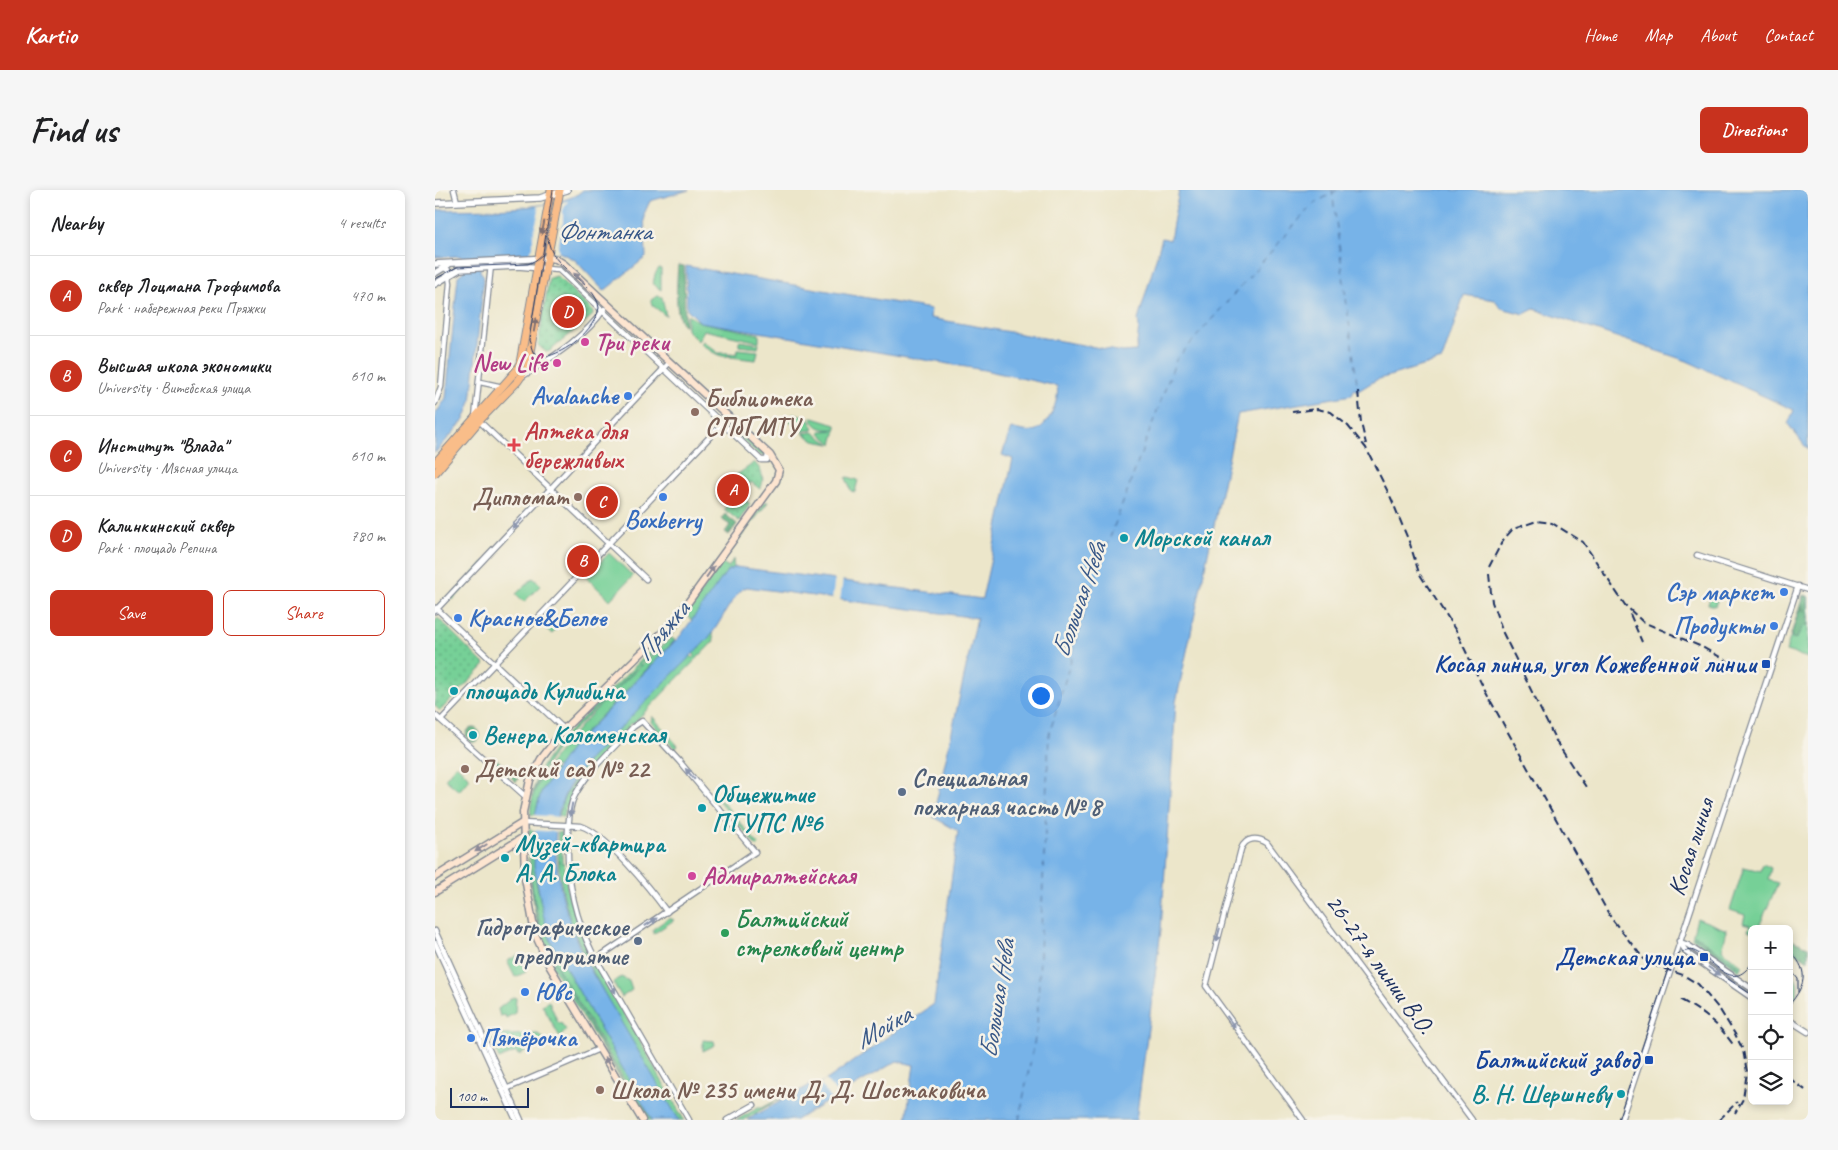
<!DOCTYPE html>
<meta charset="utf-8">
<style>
:root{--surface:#fff;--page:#f6f6f6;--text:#202124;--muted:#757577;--line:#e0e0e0;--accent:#c8321e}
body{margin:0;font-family:Caveat,sans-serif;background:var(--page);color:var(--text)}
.controls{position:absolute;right:15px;bottom:15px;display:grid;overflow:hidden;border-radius:8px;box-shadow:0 2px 8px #0003}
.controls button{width:45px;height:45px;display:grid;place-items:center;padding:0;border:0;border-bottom:1px solid var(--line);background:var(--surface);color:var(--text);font:25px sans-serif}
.scale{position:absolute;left:15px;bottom:12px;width:79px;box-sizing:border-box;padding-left:5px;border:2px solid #1b2f5e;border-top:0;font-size:14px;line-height:18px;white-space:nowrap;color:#1b2f5e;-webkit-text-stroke:4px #f7f3e8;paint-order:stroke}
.you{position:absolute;left:605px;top:505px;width:18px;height:18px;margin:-12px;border:4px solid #fff;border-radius:50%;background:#1a73e8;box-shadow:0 0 0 8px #1a73e833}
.badge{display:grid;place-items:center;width:32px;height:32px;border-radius:50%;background:var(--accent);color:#fff;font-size:16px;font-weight:700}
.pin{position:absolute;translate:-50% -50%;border:2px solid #fff;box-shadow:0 1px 5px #0006}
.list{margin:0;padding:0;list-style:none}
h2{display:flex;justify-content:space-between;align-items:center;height:65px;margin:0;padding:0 20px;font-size:21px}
h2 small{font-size:16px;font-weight:400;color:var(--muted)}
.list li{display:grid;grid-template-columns:32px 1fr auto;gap:15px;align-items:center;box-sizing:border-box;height:80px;padding:0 20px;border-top:1px solid var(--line)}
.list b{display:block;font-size:19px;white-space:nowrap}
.list p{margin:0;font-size:16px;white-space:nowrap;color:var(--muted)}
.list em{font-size:16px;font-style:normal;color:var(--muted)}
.actions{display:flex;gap:10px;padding:15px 20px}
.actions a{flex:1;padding:11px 0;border:1px solid var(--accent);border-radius:8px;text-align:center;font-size:18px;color:var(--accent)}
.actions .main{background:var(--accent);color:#fff}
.icon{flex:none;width:28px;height:28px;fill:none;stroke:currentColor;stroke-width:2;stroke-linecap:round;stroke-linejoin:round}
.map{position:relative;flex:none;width:1373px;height:930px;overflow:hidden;border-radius:8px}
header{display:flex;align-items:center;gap:30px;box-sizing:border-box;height:70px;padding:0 25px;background:var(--accent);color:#fff}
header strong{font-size:24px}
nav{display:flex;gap:28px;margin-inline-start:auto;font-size:18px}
.intro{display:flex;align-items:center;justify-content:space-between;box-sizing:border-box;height:120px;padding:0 30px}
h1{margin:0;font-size:35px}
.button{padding:12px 22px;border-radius:8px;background:var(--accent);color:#fff;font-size:18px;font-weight:700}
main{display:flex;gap:30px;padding:0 30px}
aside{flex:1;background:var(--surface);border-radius:8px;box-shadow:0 2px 8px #0003}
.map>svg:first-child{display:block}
.grass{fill:#76d097;stroke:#48807a}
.forest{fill:url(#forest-firs);stroke:#3e706f}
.park{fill:url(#park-dots);stroke:#48807a}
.water{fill:#77b3e8;stroke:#4971a3}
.pier{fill:#ece6ca}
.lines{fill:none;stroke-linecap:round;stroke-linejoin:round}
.ferry{stroke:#375787;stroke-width:1;stroke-dasharray:6 5;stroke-linecap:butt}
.minor-casing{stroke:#848a94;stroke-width:7}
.tertiary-casing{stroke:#848a94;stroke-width:8}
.secondary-casing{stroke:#848a94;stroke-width:9}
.primary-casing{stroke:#848a94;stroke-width:9}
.minor{stroke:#fff;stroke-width:4.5}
.tertiary{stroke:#fff;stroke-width:5.5}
.secondary{stroke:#fde5d0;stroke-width:6}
.primary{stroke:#f9bd89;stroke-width:7}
.tram{stroke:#1b2f5e;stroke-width:1}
.rail{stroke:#1b2f5e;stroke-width:2;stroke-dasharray:8 4;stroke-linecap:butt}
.oneway{fill:#7f6f71}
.oneway2{fill:#8c8a97}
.oneway3{fill:#8d97ae}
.hotel-dot{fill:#d1479c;stroke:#f7f3e8;stroke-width:2}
.shop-dot{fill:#3f7fe0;stroke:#f7f3e8;stroke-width:2}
.education-dot{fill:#8d6e63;stroke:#f7f3e8;stroke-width:2}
.health-dot{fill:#e0444e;stroke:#f7f3e8;stroke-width:2}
.culture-dot{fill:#0f9aa8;stroke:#f7f3e8;stroke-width:2}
.transit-dot{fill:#1a4fb4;stroke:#f7f3e8;stroke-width:2}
.service-dot{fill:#5c6f8a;stroke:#f7f3e8;stroke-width:2}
.leisure-dot{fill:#2e9e5b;stroke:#f7f3e8;stroke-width:2}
.labels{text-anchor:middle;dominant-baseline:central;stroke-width:5;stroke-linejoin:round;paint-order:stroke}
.hotel-label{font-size:25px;font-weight:bold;fill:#b23c85;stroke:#f7f3e8;text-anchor:start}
.shop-label{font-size:25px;font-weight:bold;fill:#366cbe;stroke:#f7f3e8;text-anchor:end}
.education-label{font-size:25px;font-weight:bold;fill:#785e54;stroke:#f7f3e8;text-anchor:start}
.health-label{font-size:25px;font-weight:bold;fill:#be3a42;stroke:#f7f3e8;text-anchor:start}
.culture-label{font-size:25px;font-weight:bold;fill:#0d838f;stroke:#f7f3e8;text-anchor:start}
.transit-label{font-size:25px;font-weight:bold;fill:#164399;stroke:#f7f3e8;text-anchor:end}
.service-label{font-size:25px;font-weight:bold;fill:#4e5e75;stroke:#f7f3e8;text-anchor:start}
.street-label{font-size:25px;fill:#1b2f5e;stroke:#f7f3e8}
.leisure-label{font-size:25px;font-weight:bold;fill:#27864d;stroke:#f7f3e8;text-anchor:start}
.water-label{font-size:26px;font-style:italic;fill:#375787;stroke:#f7f3e8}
</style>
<header>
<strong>Kartio</strong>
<nav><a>Home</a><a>Map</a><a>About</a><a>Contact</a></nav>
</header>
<div class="intro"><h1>Find us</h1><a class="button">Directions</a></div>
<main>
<aside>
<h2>Nearby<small>4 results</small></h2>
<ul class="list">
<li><span class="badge">A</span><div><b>сквер Лоцмана Трофимова</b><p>Park · набережная реки Пряжки</p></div><em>470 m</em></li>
<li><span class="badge">B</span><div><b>Высшая школа экономики</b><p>University · Витебская улица</p></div><em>610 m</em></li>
<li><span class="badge">C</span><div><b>Институт &quot;Влада&quot;</b><p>University · Мясная улица</p></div><em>610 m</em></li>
<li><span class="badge">D</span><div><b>Калинкинский сквер</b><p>Park · площадь Репина</p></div><em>780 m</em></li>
</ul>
<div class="actions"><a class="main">Save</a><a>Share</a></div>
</aside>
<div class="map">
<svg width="1373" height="930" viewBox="0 0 1373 930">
<defs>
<pattern id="forest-firs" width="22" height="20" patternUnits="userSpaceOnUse" patternTransform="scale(1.25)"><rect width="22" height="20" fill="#60b280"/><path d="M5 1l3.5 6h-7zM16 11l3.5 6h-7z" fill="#4e916c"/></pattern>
<pattern id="park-dots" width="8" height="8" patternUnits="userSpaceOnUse" patternTransform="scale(1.25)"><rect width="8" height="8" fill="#76d097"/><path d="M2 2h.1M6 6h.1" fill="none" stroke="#60a97e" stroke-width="1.8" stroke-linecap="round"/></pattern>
</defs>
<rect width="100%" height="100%" fill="#f7f3e8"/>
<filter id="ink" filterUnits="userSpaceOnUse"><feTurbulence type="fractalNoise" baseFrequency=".02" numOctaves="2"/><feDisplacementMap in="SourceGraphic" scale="10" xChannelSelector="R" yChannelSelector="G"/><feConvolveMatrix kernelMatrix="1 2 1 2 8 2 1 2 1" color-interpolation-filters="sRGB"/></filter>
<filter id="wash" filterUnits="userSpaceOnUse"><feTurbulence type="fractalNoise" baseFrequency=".0096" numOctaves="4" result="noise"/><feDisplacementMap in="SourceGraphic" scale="20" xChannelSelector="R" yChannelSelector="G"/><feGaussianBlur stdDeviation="1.12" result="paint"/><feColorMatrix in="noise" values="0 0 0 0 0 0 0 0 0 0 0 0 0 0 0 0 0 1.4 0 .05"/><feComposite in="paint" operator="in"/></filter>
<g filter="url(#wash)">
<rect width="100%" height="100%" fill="#ece6ca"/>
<g class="grass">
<polygon points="224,78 226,79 226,100 218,94 220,84"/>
<polygon points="222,106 227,107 231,126 217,115 216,110"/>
<polygon points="252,125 265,132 324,144 324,152 269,140 263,151 252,140"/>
<path d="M268 151 283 163H294V166C283 168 275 160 266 154Z"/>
<polygon points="304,151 324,154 323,158 304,156"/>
<polygon points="303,159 323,161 321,170 295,167 295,163 302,164"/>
<polygon points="254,194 330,263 330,265 324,265 253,199"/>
<polygon points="358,223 372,227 379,238 378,240 367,241 355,231"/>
<path d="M375 227 401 235V239C387 240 382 239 375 227Z"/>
<polygon points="401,240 397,254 385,243 385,241"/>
<polygon points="378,242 395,254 379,251 368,243"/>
<polygon points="413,287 423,290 420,302 416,301 411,288"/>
<polygon points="330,312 333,312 293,364"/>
<polygon points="174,363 198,386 175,410 151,387"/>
<polygon points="298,369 299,380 292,381 257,431 252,425 246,430 287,373 294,377"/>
<polygon points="50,371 52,373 18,410 15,408"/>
<polygon points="98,388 106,395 89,412 81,404"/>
<polygon points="1368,405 1373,406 1373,468 1351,461"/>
<polygon points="244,433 242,439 127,551 109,578 96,606 106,578 125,550"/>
<polygon points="277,442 279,451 198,534 196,533 193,536 194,538 149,586 137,604 134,614 132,614 128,627 124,627 128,610 139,591 142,593 144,591 141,589 154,570 255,465 258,468 260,466 258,463"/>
<path d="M236 448 240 450 147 546 123 578 120 576 118 578 121 580 106 602 100 625H96C88 577 203 480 236 448Z"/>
<polygon points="217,526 243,556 240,559 216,532"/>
<polygon points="21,575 35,588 24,601 10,589"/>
<polygon points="285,609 324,655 322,657 283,610"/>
<path d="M94 639 98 640 101 692 116 752 217 930H213L120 773C99 732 94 685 94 639Z"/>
<path d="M123 642 127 643V673H129L133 703 150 754 249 930H244C223 896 203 862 183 828 148 766 120 715 123 642Z"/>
<polygon points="92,668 101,725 111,759 207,924 117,776 103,743"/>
<polygon points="1328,674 1336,678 1333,690 1343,693 1323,739 1317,739 1317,742 1313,740 1315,735 1308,733 1310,725 1295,720 1309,677 1326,681"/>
<polygon points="234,728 239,730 218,744 218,739"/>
<polygon points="1262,728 1292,740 1287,760 1307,775 1304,781 1257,748"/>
<polygon points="83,765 91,782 80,787 72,771"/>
<path d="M1354 782C1367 792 1364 803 1354 814Z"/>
<polygon points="186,787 194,791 197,800 187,807 178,793"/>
<polygon points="78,807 81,808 80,823 71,828 70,825 65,826 63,819"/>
<polygon points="114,811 123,833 126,833 131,840 125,847 107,815"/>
<polygon points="268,850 279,851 280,855 268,861"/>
<polygon points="351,905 309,930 301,930 323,918 327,918"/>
</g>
<g class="forest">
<path d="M243 75 249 76 250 136C238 128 242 89 243 75Z"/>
<polygon points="290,324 302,334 294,345 290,342 295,335 286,329"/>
<polygon points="1369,406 1373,407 1373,435 1368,436 1362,448 1358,449 1356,445"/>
<circle cx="38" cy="545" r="7"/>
<polygon points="58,566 84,589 81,592 56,568"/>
<polygon points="1260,745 1304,776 1303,778 1259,747"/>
<polygon points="1354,749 1373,757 1373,771 1354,758"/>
</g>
<g class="park">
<polygon points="122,86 157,120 158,125 115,161 111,162 103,155 114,88"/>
<path d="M319 272C326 279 331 289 325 299L316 292 306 306 315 314 304 331 289 319 292 316 282 307C288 288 309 283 319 272Z"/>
<polygon points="1278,401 1285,403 1280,416 1273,414"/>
<polygon points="115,424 126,434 117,444 106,434"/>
<polygon points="3,428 50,475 5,521 0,516 0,431"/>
<polygon points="103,844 113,852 83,865 81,862 64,869 56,850 66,845"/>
</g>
<g class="water">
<path d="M148 0H254L215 11 209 24 211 67 169 101 140 70 124 62 47 66 45 81 49 86 36 212 29 230 0 263V225L11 208 23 86 28 82 29 69 25 66 0 67V20C33 19 126 22 148 0Z"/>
<path d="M744 0H1373V260L1353 234 1359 220 1252 171 1099 119 1089 124 1066 118 1060 110 1029 105 1007 170 941 190 923 201 919 199 917 205 803 224 741 512 726 740 701 930H471L479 875 462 871 361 930H312L375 895H382L393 889 499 814 523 641 498 627 542 428 312 397 307 399C291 415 284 439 267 455 243 478 217 505 193 530 170 554 141 578 128 609 108 657 131 730 152 774L244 930H217L116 752 108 724 99 676 100 625 106 602 136 558 246 445 292 381 301 377 547 409 578 269 567 265 576 238C584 240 595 244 603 239 615 233 625 208 622 196L549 180 265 132 252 119 251 76 496 119 495 128 688 162 701 161 704 137 703 130 727 48 735 50Z"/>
</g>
<g class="pier">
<polygon points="133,11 128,20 128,33 123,56 124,62 94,63 98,57 98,45 104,21 102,16"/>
<polygon points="400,387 408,388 405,411 397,410"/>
<polygon points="97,625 126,627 125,642 96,640"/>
<polygon points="391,890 404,906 397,910 385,893"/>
</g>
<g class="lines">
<g class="ferry">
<polyline points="897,0 923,201"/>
<polyline points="584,930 602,838 614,545 661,385 741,170 878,14 903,0"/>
</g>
</g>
</g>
<g filter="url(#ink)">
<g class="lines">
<g class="minor-casing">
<g id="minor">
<polyline points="19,0 22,12"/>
<polyline points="56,75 40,227 211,389"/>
<polyline points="111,79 124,80 326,270 332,270 333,264"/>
<path d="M88 186C116 168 151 147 169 119"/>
<polyline points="45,192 68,197"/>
<polyline points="0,213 6,197 15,93 13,80 8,77"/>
<polyline points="1262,365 1373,400"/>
<polyline points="1,418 129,539"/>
<polyline points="0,421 235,172"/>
<polyline points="0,525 91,607"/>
<polyline points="6,530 287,234"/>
<path d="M87 633 146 636C170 643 216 700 232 722"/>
<polyline points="0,741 86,930"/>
<polyline points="1244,751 1252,763 1317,808"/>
<polyline points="1245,752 1253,755 1317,799"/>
<polyline points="0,753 81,930"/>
<path d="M161 769 320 662 244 571 207 531 198 537C178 559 152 581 139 607 134 617 134 630 133 641 131 683 138 724 157 762L254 930"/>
<polyline points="1354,830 1373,842"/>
<polyline points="71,899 164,859"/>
<polyline points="292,930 319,915"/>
<path d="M868 930 771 796 806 659C811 647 822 647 832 653L1037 930"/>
<polyline points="1186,930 1363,396"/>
</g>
</g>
<g class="tertiary-casing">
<g id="tertiary">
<polyline points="0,13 105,8 132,0"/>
<polyline points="0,74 113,68"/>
<polyline points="0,83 13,75"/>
<polyline points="0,94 25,79 83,76 106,78"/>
</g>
</g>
<g class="secondary-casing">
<g id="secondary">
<polyline points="113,68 121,69 129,74 335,265 344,280 341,291 241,429 129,539 106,569 95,590 88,622 90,688 100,744 115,777 207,930"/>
<polyline points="0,687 87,633"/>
<polyline points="0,702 87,648"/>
</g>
</g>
<g class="primary-casing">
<g id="primary">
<polyline points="0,273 81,181 85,173 116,0"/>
<polyline points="0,283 44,231 83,191 92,178 125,0"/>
</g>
</g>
<use href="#minor" class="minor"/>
<use href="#tertiary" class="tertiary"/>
<use href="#secondary" class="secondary"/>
<use href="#primary" class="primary"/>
<g class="tram">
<path d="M113 47C114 81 161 90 164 118 159 141 131 163 109 167L98 162 94 150 118 0"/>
<polyline points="0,89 22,77 93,74 101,70 108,64"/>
<path d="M1354 760C1373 779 1373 793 1354 815"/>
<polyline points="1354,778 1363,789 1363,802"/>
<polyline points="1290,787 1317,805"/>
<path d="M1183 930 1236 770 1247 762 1256 760C1280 767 1295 805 1317 773"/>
</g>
<g class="rail">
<polyline points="923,201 926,233 931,254"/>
<polyline points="857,222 882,219 896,222 913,236 931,258 956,308 975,354 984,383 1021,441 1049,499 1176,728 1208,768 1215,774 1248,785 1263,794 1285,820 1300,844 1308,860 1312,882 1308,909 1300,923"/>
<polyline points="1054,377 1068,350 1078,339 1102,331 1117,333 1148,352 1190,415 1208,432 1267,457 1294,472"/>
<polyline points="1054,384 1057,412 1068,443 1122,553 1151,597"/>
<polyline points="1195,424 1207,452"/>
<path d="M1246 810C1268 822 1285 835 1299 856"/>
<polyline points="1354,888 1373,902"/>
<polyline points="1284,930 1302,912"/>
</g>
</g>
<defs><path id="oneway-solid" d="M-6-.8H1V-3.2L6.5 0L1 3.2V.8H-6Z" transform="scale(1.25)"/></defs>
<g class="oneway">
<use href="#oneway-solid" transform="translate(108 38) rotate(101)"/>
<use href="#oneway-solid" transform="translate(100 135) rotate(-80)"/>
</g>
<g class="oneway2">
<use href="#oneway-solid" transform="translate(144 88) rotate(-137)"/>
<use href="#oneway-solid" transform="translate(275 382) rotate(-55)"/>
<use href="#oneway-solid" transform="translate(46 658) rotate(148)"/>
<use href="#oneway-solid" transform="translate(173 873) rotate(-121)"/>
</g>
<g class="oneway3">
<use href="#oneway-solid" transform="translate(82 334) rotate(133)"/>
<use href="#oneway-solid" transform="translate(255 584) rotate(-130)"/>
<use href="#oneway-solid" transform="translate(136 620) rotate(100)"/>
<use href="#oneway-solid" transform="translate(216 732) rotate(-33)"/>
<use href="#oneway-solid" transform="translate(783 745) rotate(105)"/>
<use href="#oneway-solid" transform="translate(1279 781) rotate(35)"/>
<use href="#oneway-solid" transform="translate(177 797) rotate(59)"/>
<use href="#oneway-solid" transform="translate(796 832) rotate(54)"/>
</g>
</g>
<g class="hotel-dot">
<circle cx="150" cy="152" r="5"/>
<circle cx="122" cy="173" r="5"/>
<circle cx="257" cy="686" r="5"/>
</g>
<g class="shop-dot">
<circle cx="193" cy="206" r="5"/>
<circle cx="228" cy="307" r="5"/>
<circle cx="1349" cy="402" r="5"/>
<circle cx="23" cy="428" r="5"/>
<circle cx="1339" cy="436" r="5"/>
<circle cx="90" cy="802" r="5"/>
<circle cx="36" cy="848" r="5"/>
</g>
<g class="education-dot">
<circle cx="260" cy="222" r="5"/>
<circle cx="143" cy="307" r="5"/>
<circle cx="30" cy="579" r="5"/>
<circle cx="165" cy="900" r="5"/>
</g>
<path class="health-dot" d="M76.5 247.5h5v5h5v5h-5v5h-5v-5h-5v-5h5z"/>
<g class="culture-dot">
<circle cx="689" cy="348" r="5"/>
<circle cx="19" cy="501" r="5"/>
<circle cx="38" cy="545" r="5"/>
<circle cx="267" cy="618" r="5"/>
<circle cx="70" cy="668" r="5"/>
<circle cx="1186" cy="904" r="5"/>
</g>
<g class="transit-dot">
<rect x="1326" y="469" width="10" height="10" rx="2.5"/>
<rect x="1264" y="762" width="10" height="10" rx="2.5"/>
<rect x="1209" y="865" width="10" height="10" rx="2.5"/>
</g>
<g class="service-dot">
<circle cx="467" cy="602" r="5"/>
<circle cx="203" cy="751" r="5"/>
</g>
<circle class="leisure-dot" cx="290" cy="743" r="5"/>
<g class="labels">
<g class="hotel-label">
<text x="160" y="152">Три реки</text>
<text x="112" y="173" text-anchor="end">New Life</text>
<text x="267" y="686">Адмиралтейская</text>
</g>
<g class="shop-label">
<text x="183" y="206">Avalanche</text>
<text x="228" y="330" text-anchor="middle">Boxberry</text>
<text x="1339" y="402">Сэр маркет</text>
<text x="33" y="428" text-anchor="start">Красное&amp;Белое</text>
<text x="1329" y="436">Продукты</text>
<text x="100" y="802" text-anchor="start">Ювс</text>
<text x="46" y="848" text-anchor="start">Пятёрочка</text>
</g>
<g class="education-label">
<text x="270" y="208">Библиотека<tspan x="270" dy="29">СПбГМТУ</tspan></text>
<text x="133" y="307" text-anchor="end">Дипломат</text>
<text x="40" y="579">Детский сад № 22</text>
<text x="175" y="900">Школа № 235 имени Д. Д. Шостаковича</text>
</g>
<g class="health-label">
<text x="89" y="241">Аптека для<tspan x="89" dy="29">бережливых</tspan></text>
</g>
<g class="culture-label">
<text x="699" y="348">Морской канал</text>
<text x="29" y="501">площадь Кулибина</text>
<text x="48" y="545">Венера Коломенская</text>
<text x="277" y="604">Общежитие<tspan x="277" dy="29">ПГУПС №6</tspan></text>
<text x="80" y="654">Музей-квартира<tspan x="80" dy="29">А. А. Блока</tspan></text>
<text x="1176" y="904" text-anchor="end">В. Н. Шершневу</text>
</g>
<g class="transit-label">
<text x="1321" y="474">Косая линия, угол Кожевенной линии</text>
<text x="1259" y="767">Детская улица</text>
<text x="1204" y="870">Балтийский завод</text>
</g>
<g class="service-label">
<text x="477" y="588">Специальная<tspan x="477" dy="29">пожарная часть № 8</tspan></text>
<text x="193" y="737" text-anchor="end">Гидрографическое<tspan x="193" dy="29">предприятие</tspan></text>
</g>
<g class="street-label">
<text transform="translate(1256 657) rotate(-72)">Косая линия</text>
<text transform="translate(945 774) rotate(54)">26-27-я линии В.О.</text>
</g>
<g class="leisure-label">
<text x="300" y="729">Балтийский<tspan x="300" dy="29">стрелковый центр</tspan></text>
</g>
<g class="water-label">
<text x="169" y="41">Фонтанка</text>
<text transform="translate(644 410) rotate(-71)">Большая Нева</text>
<text transform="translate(227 441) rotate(-50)">Пряжка</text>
<text transform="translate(562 809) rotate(-81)">Большая Нева</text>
<text transform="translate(448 837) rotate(-30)">Мойка</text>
</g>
</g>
</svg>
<div class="controls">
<button>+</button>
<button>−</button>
<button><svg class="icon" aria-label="locate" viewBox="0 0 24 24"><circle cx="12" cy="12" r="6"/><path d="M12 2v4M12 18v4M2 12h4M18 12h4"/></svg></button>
<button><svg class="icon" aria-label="layers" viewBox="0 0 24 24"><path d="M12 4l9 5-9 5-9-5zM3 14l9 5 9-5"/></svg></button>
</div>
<div class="scale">100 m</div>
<div class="you"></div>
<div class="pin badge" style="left:298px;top:300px">A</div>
<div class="pin badge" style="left:148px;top:371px">B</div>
<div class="pin badge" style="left:167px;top:312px">C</div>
<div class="pin badge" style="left:133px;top:122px">D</div>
</div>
</main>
